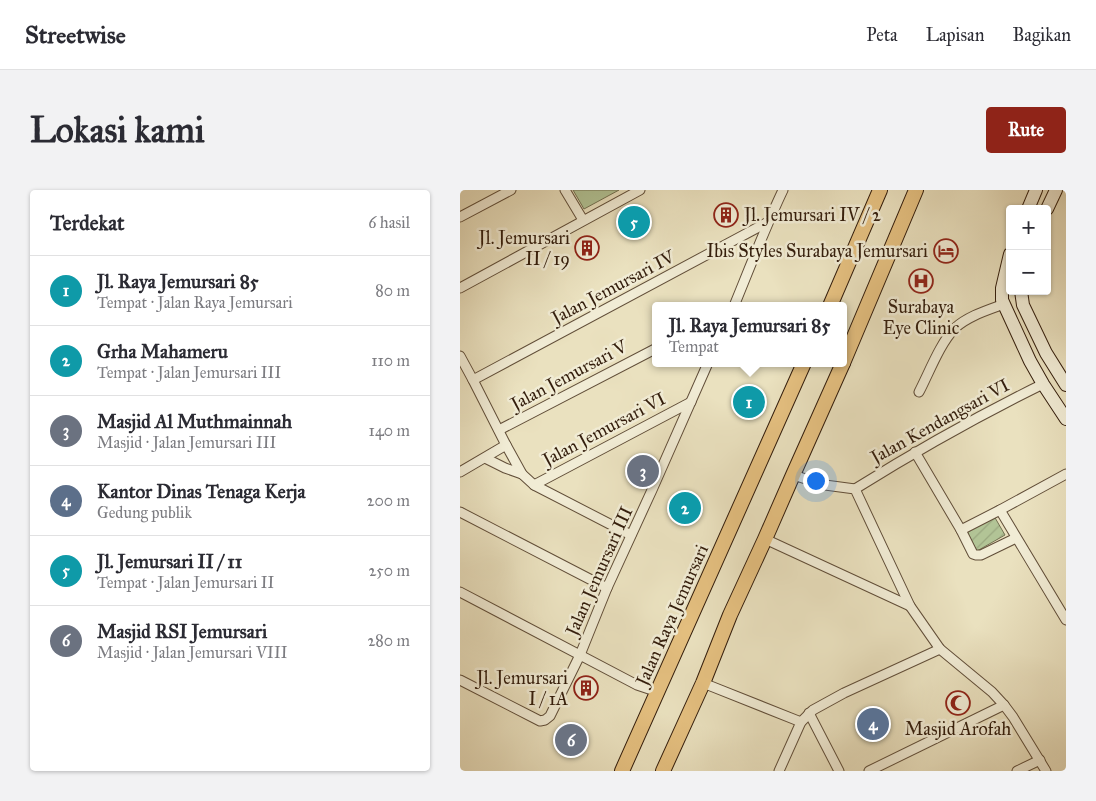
<!DOCTYPE html>
<html lang="id">
<meta charset="utf-8">
<style>
:root{--surface:#fff;--page:#f2f2f3;--text:#2b2b33;--muted:#7c7c81;--line:#e1e1e2;--accent:#8f2418}
body{margin:0;font-family:"IM FELL Great Primer",serif;background:var(--page);color:var(--text)}
.controls{position:absolute;right:15px;top:15px;display:grid;overflow:hidden;border-radius:5px;box-shadow:0 1px 4px #0004}
.controls button{width:45px;height:45px;display:grid;place-items:center;padding:0;border:0;border-bottom:1px solid var(--line);background:var(--surface);color:var(--text);font:25px sans-serif}
.you{position:absolute;left:355px;top:290px;width:18px;height:18px;margin:-12px;border:4px solid #fff;border-radius:50%;background:#1a73e8;box-shadow:0 0 0 8px #1a73e833}
.badge{display:grid;place-items:center;width:32px;height:32px;border-radius:50%;background:var(--accent);color:#fff;font-size:16px;font-weight:700}
.pin{position:absolute;translate:-50% -50%;border:2px solid #fff;box-shadow:0 1px 5px #0006}
.popup{position:absolute;left:192px;top:112px;width:195px;height:65px;box-sizing:border-box;display:grid;place-content:center;border-radius:5px;background:var(--surface);filter:drop-shadow(0 1px 4px #0005);font-size:16px;white-space:nowrap;color:var(--muted)}
.popup b{font-size:19px;color:var(--text)}
.popup::after{content:'';position:absolute;left:50%;top:100%;margin-left:-10px;border:10px solid transparent;border-top-color:var(--surface)}
.list{margin:0;padding:0;list-style:none}
h2{display:flex;justify-content:space-between;align-items:center;height:65px;margin:0;padding:0 20px;font-size:21px}
h2 small{font-size:16px;font-weight:400;color:var(--muted)}
.list li{display:grid;grid-template-columns:32px 1fr auto;gap:15px;align-items:center;box-sizing:border-box;height:70px;padding:0 20px;border-top:1px solid var(--line)}
.list b{display:block;font-size:19px;white-space:nowrap}
.list p{margin:0;font-size:16px;white-space:nowrap;color:var(--muted)}
.list em{font-size:16px;font-style:normal;color:var(--muted)}
.map{position:relative;flex:none;width:606px;height:581px;overflow:hidden;border-radius:5px}
header{display:flex;align-items:center;gap:30px;box-sizing:border-box;height:70px;padding:0 25px;background:var(--surface);border-bottom:1px solid var(--line)}
header strong{font-size:24px}
nav{display:flex;gap:28px;margin-inline-start:auto;font-size:18px}
.intro{display:flex;align-items:center;justify-content:space-between;box-sizing:border-box;height:120px;padding:0 30px}
h1{margin:0;font-size:35px}
.button{padding:12px 22px;border-radius:5px;background:var(--accent);color:#fff;font-size:18px;font-weight:700}
main{display:flex;gap:30px;padding:0 30px}
aside{flex:1;background:var(--surface);border-radius:5px;box-shadow:0 1px 4px #0004}
.map>svg:first-child{display:block}
.grass{fill:#b2c496;stroke:#727051}
.garden{fill:url(#garden-furrows);stroke:#727051}
.lines{fill:none;stroke-linecap:round;stroke-linejoin:round}
.street-casing{stroke:#614e39;stroke-width:11}
.secondary-casing{stroke:#331d0c;stroke-width:14}
.primary-casing{stroke:#331d0c;stroke-width:16}
.street{stroke:#f1ecd5;stroke-width:9}
.secondary{stroke:#f1ecd5;stroke-width:12}
.primary{stroke:#e5c080;stroke-width:14}
.labels{text-anchor:middle;dominant-baseline:central;stroke-width:5;stroke-linejoin:round;paint-order:stroke}
.poi-label{font-size:18px;fill:#331d0c;stroke:#f1ecd5;text-anchor:end}
.street-label{font-size:18px;fill:#331d0c;stroke:#f1ecd5}
</style>
<header>
<strong>Streetwise</strong>
<nav><a>Peta</a><a>Lapisan</a><a>Bagikan</a></nav>
</header>
<div class="intro"><h1>Lokasi kami</h1><a class="button">Rute</a></div>
<main>
<aside>
<h2>Terdekat<small>6 hasil</small></h2>
<ul class="list">
<li><span class="badge" style="background:#0f9aa8">1</span><div><b>Jl. Raya Jemursari 85</b><p>Tempat · Jalan Raya Jemursari</p></div><em>80 m</em></li>
<li><span class="badge" style="background:#0f9aa8">2</span><div><b>Grha Mahameru</b><p>Tempat · Jalan Jemursari III</p></div><em>110 m</em></li>
<li><span class="badge" style="background:#6b7280">3</span><div><b>Masjid Al Muthmainnah</b><p>Masjid · Jalan Jemursari III</p></div><em>140 m</em></li>
<li><span class="badge" style="background:#5c6f8a">4</span><div><b>Kantor Dinas Tenaga Kerja</b><p>Gedung publik</p></div><em>200 m</em></li>
<li><span class="badge" style="background:#0f9aa8">5</span><div><b>Jl. Jemursari II / 11</b><p>Tempat · Jalan Jemursari II</p></div><em>250 m</em></li>
<li><span class="badge" style="background:#6b7280">6</span><div><b>Masjid RSI Jemursari</b><p>Masjid · Jalan Jemursari VIII</p></div><em>280 m</em></li>
</ul>
</aside>
<div class="map">
<svg width="606" height="581" viewBox="0 0 606 581">
<defs>
<pattern id="garden-furrows" width="10" height="10" patternUnits="userSpaceOnUse" patternTransform="scale(1.25)"><rect width="10" height="10" fill="#b2c496"/><path d="M-1 1l2-2M0 10L10 0M9 11l2-2" fill="none" stroke="#9aa880"/></pattern>
</defs>
<rect width="100%" height="100%" fill="#eae1bf"/>
<filter id="stains"><feTurbulence type="fractalNoise" baseFrequency=".004" numOctaves="4"/><feColorMatrix values="0 0 0 0 .2 0 0 0 0 .09 0 0 0 0 .02 0 0 0 .5 -.17"/></filter>
<radialGradient id="worn" r=".72"><stop offset=".6" stop-color="#630" stop-opacity="0"/><stop offset="1" stop-color="#630" stop-opacity=".3"/></radialGradient>
<polygon class="grass" points="113,0 159,0 124,19"/>
<polygon class="garden" points="534,326 545,345 517,361 506,342"/>
<g class="lines">
<g class="street-casing">
<g id="street">
<polyline points="105,0 123,30"/>
<polyline points="0,27 51,0"/>
<polyline points="0,98 180,0"/>
<path d="M274 116C290 77 305 38 323 0"/>
<polyline points="0,166 13,190 46,255 62,284 74,295 171,345"/>
<polyline points="13,190 308,32"/>
<path d="M459 202C469 183 480 153 495 138 508 126 528 120 544 114"/>
<polyline points="39,240 195,159"/>
<polyline points="455,262 501,340 513,364 516,365 521,365 556,348"/>
<polyline points="25,268 45,278 62,284"/>
<polyline points="0,282 46,255"/>
<polyline points="333,285 365,295 395,299 450,416 480,459 532,502 544,515 553,527 586,581"/>
<polyline points="74,295 231,212"/>
<path d="M395 299C456 261 518 226 583 194"/>
<polyline points="540,320 606,430"/>
<polyline points="0,322 147,398"/>
<polyline points="501,340 540,320 606,284"/>
<polyline points="305,349 450,416"/>
<polyline points="0,402 177,495 198,502"/>
<polyline points="0,490 80,531 85,530 90,526 120,465 147,398 192,300 248,173"/>
<polyline points="243,493 341,532"/>
<polyline points="349,523 379,581"/>
<polyline points="319,581 341,532 353,520 384,503 480,459"/>
<polyline points="409,581 544,515"/>
<polyline points="557,581 580,570"/>
</g>
</g>
<g class="secondary-casing">
<g id="secondary">
<polyline points="568,19 576,0"/>
<polyline points="587,19 596,0"/>
<polyline points="550,64 542,98 542,110 570,171 583,194 606,229"/>
<polyline points="561,101 563,115 586,163 606,195"/>
</g>
</g>
<g class="primary-casing">
<g id="primary">
<polyline points="370,116 420,0"/>
<polyline points="383,173 456,0"/>
<polyline points="162,581 344,173"/>
<polyline points="203,581 243,493 270,425 305,349 333,285 383,173"/>
</g>
</g>
<use href="#street" class="street"/>
<use href="#secondary" class="secondary"/>
<use href="#primary" class="primary"/>
</g>
<defs>
<g id="building-ring" transform="scale(1.25)"><circle r="9.5" fill="#f1ecd5" stroke="#8f2418" stroke-width="1.5"/><path d="M-4-6H4V6H1V3H-1V6H-4ZM-2.5-4.3h1.7v1.8h-1.7ZM.8-4.3h1.7v1.8H.8ZM-2.5-1h1.7V.8h-1.7ZM.8-1h1.7V.8H.8Z" fill="#8f2418"/></g>
<g id="hotel-ring" transform="scale(1.25)"><circle r="9.5" fill="#f1ecd5" stroke="#8f2418" stroke-width="1.5"/><path d="M-6-4.5h1.5V1H6V5H4.5V3h-9V5H-6ZM-4 0a1.8 1.8 0 1 1 3.6 0ZM.5 0V-2.5h3Q6-2.5 6 0Z" fill="#8f2418"/></g>
<g id="hospital-ring" transform="scale(1.25)"><circle r="9.5" fill="#f1ecd5" stroke="#8f2418" stroke-width="1.5"/><path d="M-5-5h3v3.5h4V-5h3V5h-3V1.5h-4V5h-3Z" fill="#8f2418"/></g>
<g id="mosque-ring" transform="scale(1.25)"><circle r="9.5" fill="#f1ecd5" stroke="#8f2418" stroke-width="1.5"/><path d="M3.5-4.9A6 6 0 1 0 3.5 4.9A5 5 0 1 1 3.5-4.9Z" fill="#8f2418"/></g>
</defs>
<g fill-rule="evenodd">
<use href="#building-ring" x="266" y="25"/>
<use href="#building-ring" x="127" y="58"/>
<use href="#hotel-ring" x="486" y="61"/>
<use href="#hospital-ring" x="461" y="91"/>
<use href="#building-ring" x="126" y="498"/>
<use href="#mosque-ring" x="498" y="513"/>
</g>
<g class="labels">
<g class="poi-label">
<text x="284" y="25" text-anchor="start">Jl. Jemursari IV / 2</text>
<text x="110" y="48">Jl. Jemursari<tspan x="110" dy="21">II / 19</tspan></text>
<text x="468" y="61">Ibis Styles Surabaya Jemursari</text>
<text x="461" y="117" text-anchor="middle">Surabaya<tspan x="461" dy="21">Eye Clinic</tspan></text>
<text x="108" y="488">Jl. Jemursari<tspan x="108" dy="21">I / 1A</tspan></text>
<text x="498" y="539" text-anchor="middle">Masjid Arofah</text>
</g>
<g class="street-label">
<text transform="translate(153 97) rotate(-28)">Jalan Jemursari IV</text>
<text transform="translate(109 185) rotate(-28)">Jalan Jemursari V</text>
<text transform="translate(480 231) rotate(-29)">Jalan Kendangsari VI</text>
<text transform="translate(144 239) rotate(-28)">Jalan Jemursari VI</text>
<text transform="translate(139 381) rotate(-66)">Jalan Jemursari III</text>
<text transform="translate(212 425) rotate(-66)">Jalan Raya Jemursari</text>
</g>
</g>
<rect width="100%" height="100%" filter="url(#stains)"/>
<rect width="100%" height="100%" fill="url(#worn)"/>
</svg>
<div class="controls">
<button>+</button>
<button>−</button>
</div>
<div class="you"></div>
<div class="pin badge" style="left:289px;top:212px;background:#0f9aa8">1</div>
<div class="popup"><b>Jl. Raya Jemursari 85</b>Tempat</div>
<div class="pin badge" style="left:225px;top:318px;background:#0f9aa8">2</div>
<div class="pin badge" style="left:183px;top:281px;background:#6b7280">3</div>
<div class="pin badge" style="left:413px;top:534px;background:#5c6f8a">4</div>
<div class="pin badge" style="left:174px;top:32px;background:#0f9aa8">5</div>
<div class="pin badge" style="left:111px;top:550px;background:#6b7280">6</div>
</div>
</main>
